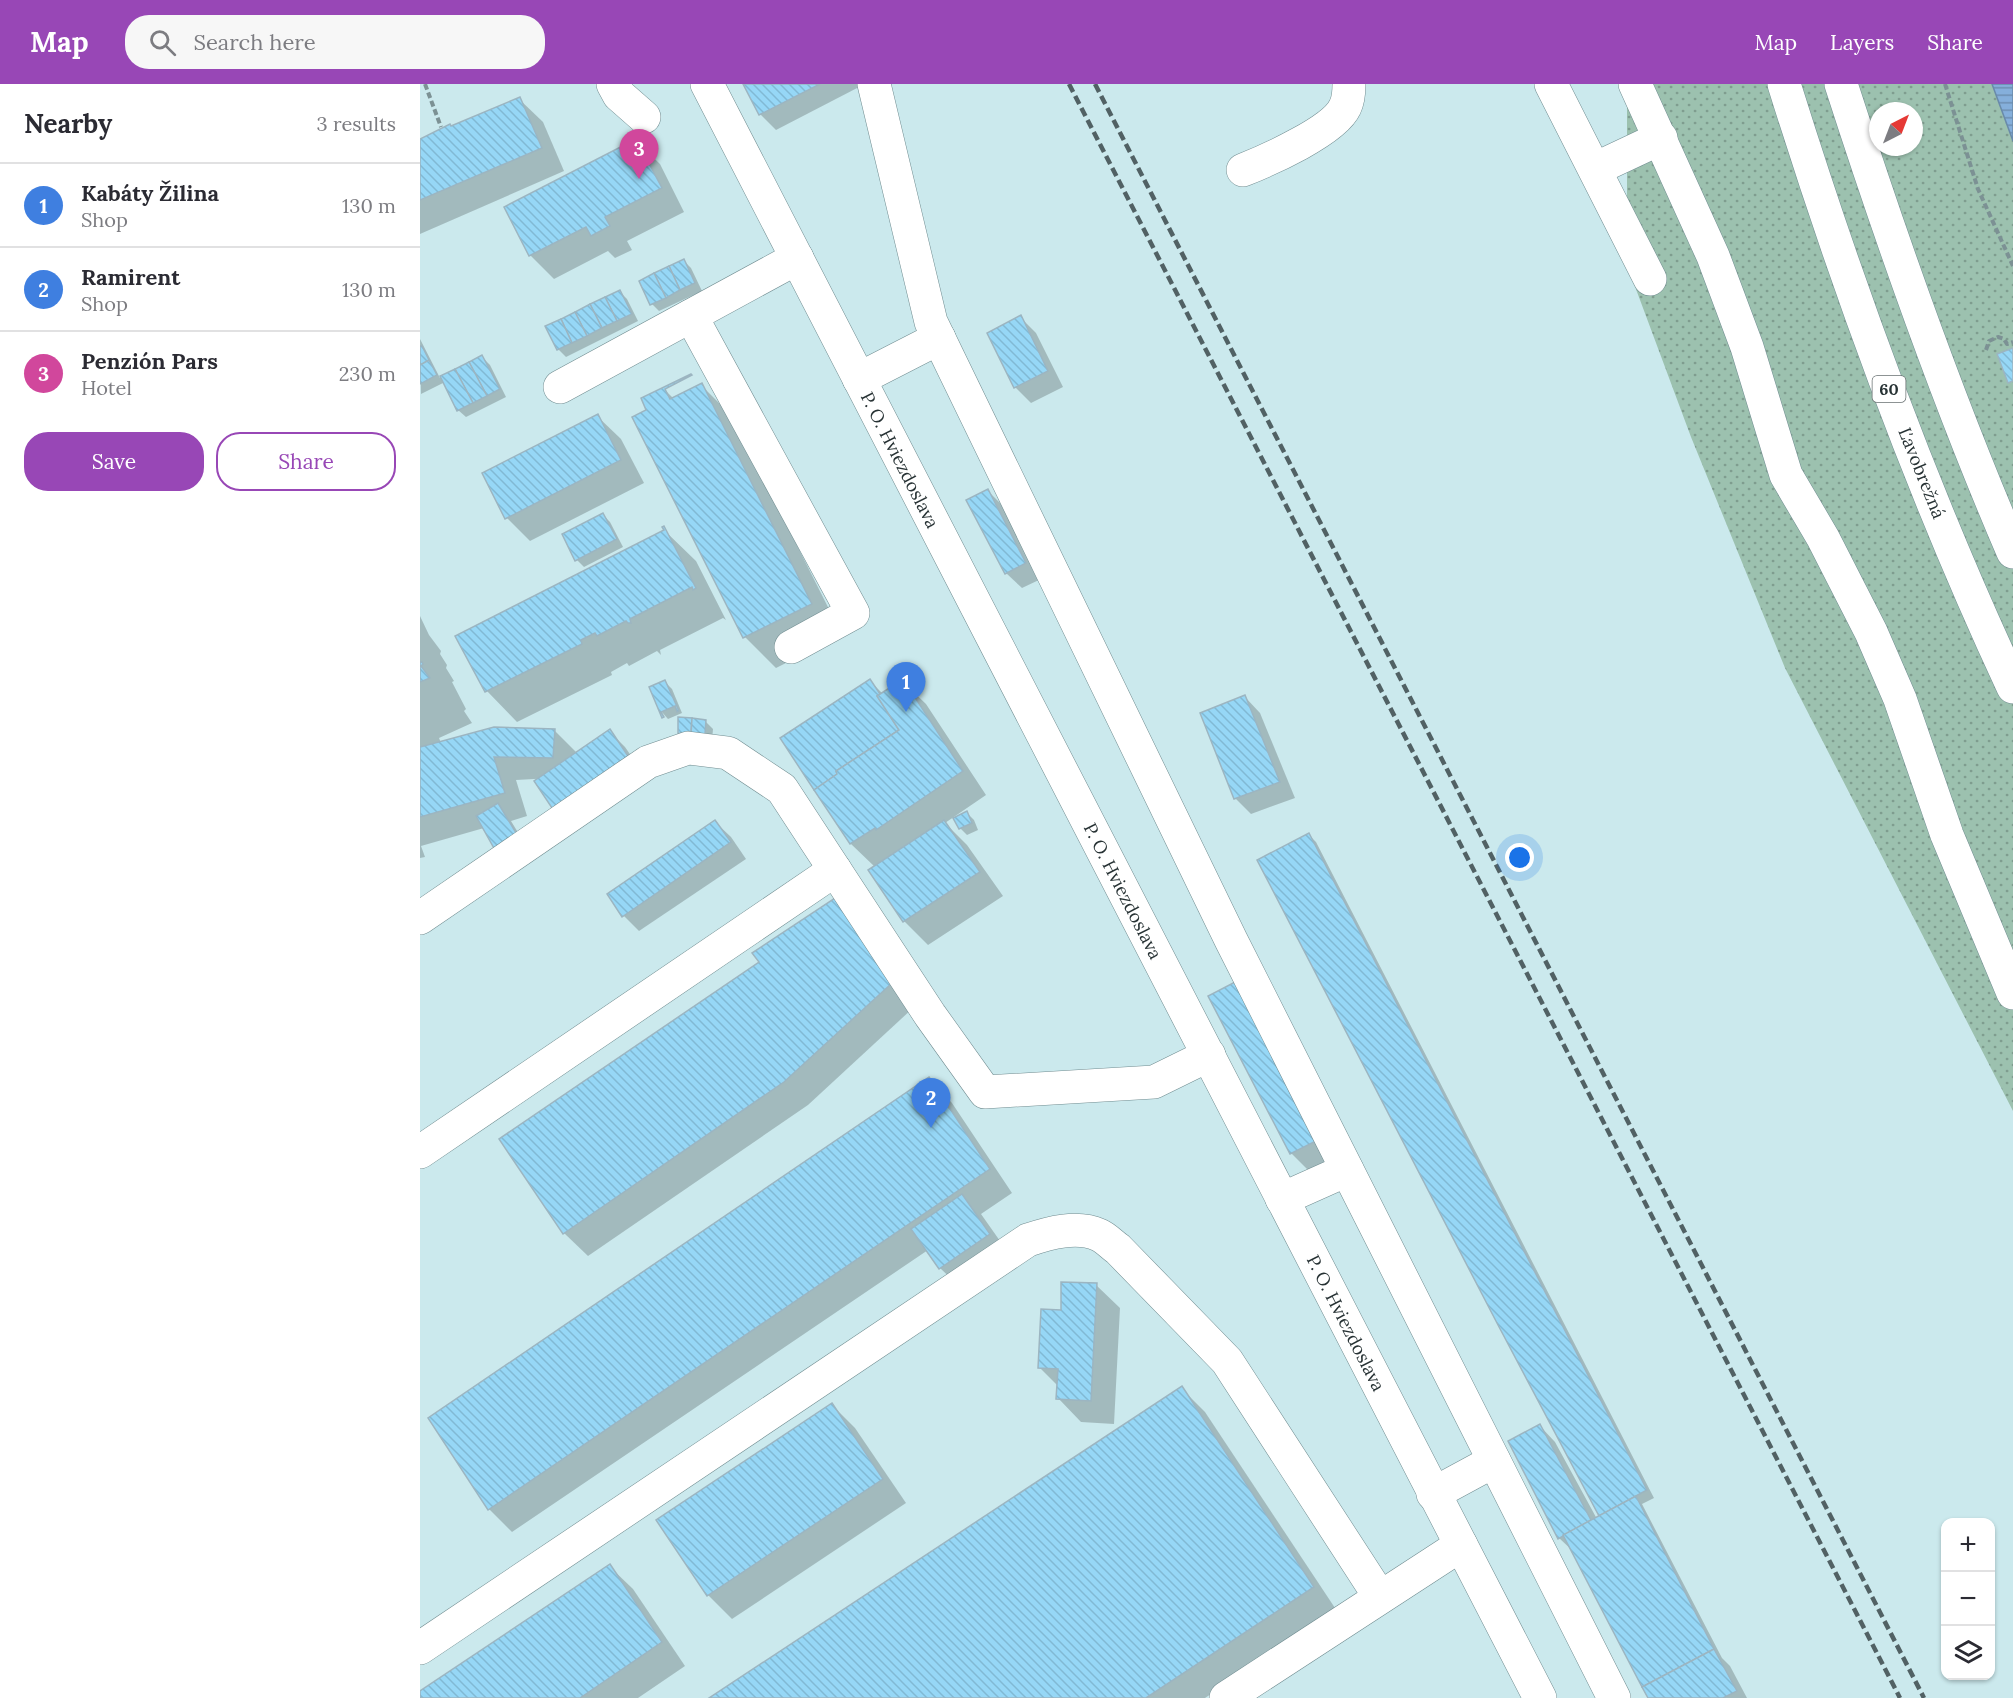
<!DOCTYPE html>
<meta charset="utf-8">
<style>
:root{--surface:#fff;--page:#f7f7f7;--text:#2b2b33;--muted:#7c7c81;--line:#e1e1e2;--accent:#9847b6}
body{margin:0;font-family:Lora,serif;background:var(--page);color:var(--text)}
.controls{position:absolute;right:18px;bottom:18px;display:grid;overflow:hidden;border-radius:12px;box-shadow:0 2px 4px #0004}
.controls button{width:54px;height:54px;display:grid;place-items:center;padding:0;border:0;border-bottom:2px solid var(--line);background:var(--surface);color:var(--text);font:30px sans-serif}
.compass{position:absolute;left:1449px;top:18px;width:54px;height:54px;border-radius:50%;background:var(--surface);box-shadow:0 2px 4px #0004;rotate:42deg}
.you{position:absolute;left:1100px;top:774px;width:21px;height:21px;margin:-15px;border:4px solid #fff;border-radius:50%;background:#1a73e8;box-shadow:0 0 0 9px #1a73e833}
.badge{display:grid;place-items:center;width:39px;height:39px;border-radius:50%;background:var(--accent);color:#fff;font-size:20px;font-weight:700}
.pin{position:absolute;translate:-50% -50px;filter:drop-shadow(0 2px 3px #0008)}
.pin::after{content:'';position:absolute;top:32px;width:21px;height:18px;background:inherit;clip-path:polygon(0 0,100% 0,50% 100%)}
.list{margin:0;padding:0;list-style:none}
h2{display:flex;justify-content:space-between;align-items:center;height:78px;margin:0;padding:0 24px;font-size:26px}
h2 small{font-size:20px;font-weight:400;color:var(--muted)}
.list li{display:grid;grid-template-columns:39px 1fr auto;gap:18px;align-items:center;box-sizing:border-box;height:84px;padding:0 24px;border-top:2px solid var(--line)}
.list b{display:block;font-size:22px;white-space:nowrap}
.list p{margin:0;font-size:20px;white-space:nowrap;color:var(--muted)}
.list em{font-size:20px;font-style:normal;color:var(--muted)}
.actions{display:flex;gap:12px;padding:18px 24px}
.actions a{flex:1;padding:14px 0;border:2px solid var(--accent);border-radius:24px;text-align:center;font-size:21px;color:var(--accent)}
.actions .main{background:var(--accent);color:#fff}
.icon{flex:none;width:33px;height:33px;fill:none;stroke:currentColor;stroke-width:2;stroke-linecap:round;stroke-linejoin:round}
.map{position:relative;flex:none;width:1593px;height:1614px;overflow:hidden}
header{display:flex;align-items:center;gap:36px;box-sizing:border-box;height:84px;padding:0 30px;background:var(--accent);color:#fff}
header strong{font-size:28px}
nav{display:flex;gap:33px;margin-inline-start:auto;font-size:21px}
.search{width:420px;height:54px;background:var(--page);display:flex;align-items:center;gap:15px;box-sizing:border-box;padding:0 21px;border-radius:24px;color:var(--muted);font-size:22px}
main{display:flex}
aside{flex:1;background:var(--surface)}
.map>svg:first-child{display:block}
.green{fill:url(#green-dots);fill-rule:evenodd}
.water{fill:url(#water-rules);stroke:#698aa9;stroke-width:1.5}
.shadow{fill:#0003}
.building{fill:url(#building-back-hatch);stroke:#9cb5c1;stroke-width:1.5}
.lines{fill:none;stroke-linecap:round;stroke-linejoin:round}
.minor-casing{stroke:#718d91;stroke-width:34}
.major-casing{stroke:#718d91;stroke-width:34}
.path{stroke:#7c9194;stroke-width:4;stroke-dasharray:6 3;stroke-linecap:butt}
.minor{stroke:#fff;stroke-width:33}
.major{stroke:#fff;stroke-width:33}
.rail{stroke:#516164;stroke-width:4.5;stroke-dasharray:9 4.5;stroke-linecap:butt}
.labels{text-anchor:middle;dominant-baseline:central;stroke-width:5;stroke-linejoin:round;paint-order:stroke}
.shield{fill:#fff;stroke:#687071;stroke-width:1.5}
.shield-label{font-size:16px;font-weight:bold;fill:#273234}
.street-label{font-size:18px;fill:#273234;stroke:#fff}
</style>
<header>
<strong>Map</strong>
<div class="search"><svg class="icon" aria-label="search" viewBox="0 0 24 24"><circle cx="10" cy="10" r="6"/><path d="M15 15l6 6"/></svg>Search here</div>
<nav><a>Map</a><a>Layers</a><a>Share</a></nav>
</header>
<main>
<aside>
<h2>Nearby<small>3 results</small></h2>
<ul class="list">
<li><span class="badge" style="background:#3f7fe0">1</span><div><b>Kabáty Žilina</b><p>Shop</p></div><em>130 m</em></li>
<li><span class="badge" style="background:#3f7fe0">2</span><div><b>Ramirent</b><p>Shop</p></div><em>130 m</em></li>
<li><span class="badge" style="background:#d1479c">3</span><div><b>Penzión Pars</b><p>Hotel</p></div><em>230 m</em></li>
</ul>
<div class="actions"><a class="main">Save</a><a>Share</a></div>
</aside>
<div class="map">
<svg width="1593" height="1614" viewBox="0 0 1593 1614">
<defs>
<pattern id="green-dots" width="8" height="8" patternUnits="userSpaceOnUse" patternTransform="scale(1.5)"><rect width="8" height="8" fill="#9cc1af"/><path d="M2 2h.1M6 6h.1" fill="none" stroke="#7f9d8f" stroke-width="1.8" stroke-linecap="round"/></pattern>
<pattern id="water-rules" width="6" height="5" patternUnits="userSpaceOnUse" patternTransform="scale(1.5)"><rect width="6" height="5" fill="#85afdb"/><path d="M0 2.5h6" fill="none" stroke="#6d8fb2"/></pattern>
<pattern id="building-back-hatch" width="6" height="6" patternUnits="userSpaceOnUse" patternTransform="scale(1.5)"><rect width="6" height="6" fill="#96d7f6"/><path d="M-1 5l2 2M0 0l6 6M5-1l2 2" fill="none" stroke="#81b9d4"/></pattern>
</defs>
<rect width="100%" height="100%" fill="#cbe9ed"/>
<path class="green" d="M1207 0H1572L1593 57V1027L1365 584 1271 353 1207 181ZM1458 27H1494V63H1458Z"/>
<polygon class="water" points="1572,0 1593,0 1593,57"/>
<g class="shadow">
<polygon points="326,0 440,0 441,2 356,46 340,30"/>
<polygon points="99,15 123,38 144,87 0,150 0,57"/>
<polygon points="216,57 240,80 264,128 207,157 212,166 195,174 188,167 134,195 110,171"/>
<polygon points="264,177 271,184 282,207 239,227 232,220"/>
<polygon points="200,208 207,215 218,237 146,273 138,265"/>
<polygon points="600,233 616,249 643,303 611,319 595,303"/>
<polygon points="0,255 20,294 62,273 70,281 86,313 46,333 38,326 25,298 1,310"/>
<polygon points="281,301 312,332 422,551 356,584 325,553 214,334 228,326 244,305 254,315"/>
<polygon points="177,332 201,355 224,399 110,457 87,434"/>
<polygon points="568,407 583,422 621,495 602,504 586,489"/>
<polygon points="183,431 190,438 203,463 164,483 157,476"/>
<polygon points="245,447 276,477 306,536 303,534 240,566 241,571 237,567 209,582 207,579 191,588 192,591 97,638 67,607"/>
<polygon points="0,532 9,551 21,567 20,570 27,581 26,584 34,597 32,598 46,625 44,627 52,639 19,654 21,659 134,646 157,669 189,647 205,663 223,689 96,696 107,732 91,737 105,760 64,744 1,762 5,773 0,774"/>
<polygon points="450,597 463,610 482,597 506,620 566,711 525,739 547,761 583,812 508,861 484,837 450,786 455,783 431,760 362,654"/>
<polygon points="245,598 252,605 262,629 248,635 241,627"/>
<polygon points="825,613 840,629 875,714 831,730 815,714"/>
<polygon points="285,637 293,645 292,657 267,656 259,648"/>
<polygon points="547,729 554,736 558,746 547,751 540,744"/>
<polygon points="295,738 311,753 326,775 219,847 204,832"/>
<polygon points="889,751 896,758 1234,1414 1222,1420 1302,1574 1310,1582 1327,1614 1230,1614 1155,1469 1139,1454 1120,1342 1135,1358 1177,1435 1182,1432"/>
<polygon points="415,816 493,924 388,1021 168,1172 144,1149 341,878"/>
<polygon points="790,913 922,1079 895,1093 872,1070"/>
<polygon points="509,995 532,1019 592,1109 561,1130 592,1174 544,1207 520,1184 508,1166 92,1448 69,1425"/>
<polygon points="676,1201 700,1224 694,1340 661,1338 638,1314 638,1302 620,1284 642,1227"/>
<polygon points="761,1304 785,1328 917,1527 785,1614 291,1614"/>
<polygon points="412,1321 435,1344 486,1419 312,1535 288,1511 238,1436"/>
<polygon points="189,1482 213,1505 265,1582 218,1614 0,1614 0,1609"/>
</g>
<g class="building">
<polygon points="323,0 400,0 339,31"/>
<polygon points="100,13 122,64 0,116 0,55 30,40 31,42"/>
<polygon points="216,55 242,104 185,133 190,142 171,152 166,143 109,172 84,123"/>
<polygon points="264,175 275,199 260,206 249,182"/>
<polygon points="249,182 260,206 246,214 234,189"/>
<polygon points="234,189 246,214 230,221 219,197"/>
<polygon points="200,206 212,230 197,237 185,213"/>
<polygon points="185,213 197,237 182,244 170,220"/>
<polygon points="170,220 182,244 167,252 155,228"/>
<polygon points="155,228 167,252 152,259 141,235"/>
<polygon points="601,231 628,287 594,304 567,249"/>
<polygon points="141,235 152,259 137,266 125,242"/>
<polygon points="0,262 2,262 9,276 0,281"/>
<polygon points="1593,264 1593,297 1588,299 1577,270"/>
<polygon points="62,271 80,305 67,312 49,278"/>
<polygon points="9,276 17,291 0,300 0,281"/>
<polygon points="49,278 67,312 53,319 35,285"/>
<polygon points="35,285 53,319 37,327 20,292"/>
<polygon points="271,290 272,291 245,305 250,315 282,299 392,520 323,554 212,333 226,326 221,314"/>
<polygon points="178,330 201,376 85,435 62,389"/>
<polygon points="568,405 606,479 585,490 546,416"/>
<polygon points="183,429 197,455 155,477 142,450"/>
<polygon points="244,442 276,504 273,506 272,503 210,535 211,539 208,539 206,537 177,552 175,549 161,556 162,560 65,608 35,552 244,446 242,443"/>
<polygon points="0,578 2,578 3,580 1,582 10,594 0,598"/>
<polygon points="450,595 460,610 457,612 479,646 416,687 417,690 394,706 360,654"/>
<polygon points="483,595 543,687 456,746 455,744 430,760 394,706 417,690 416,687 479,646 457,612"/>
<polygon points="245,596 259,627 257,628 255,622 241,628 244,633 242,634 229,603"/>
<polygon points="825,611 860,698 814,715 780,629"/>
<polygon points="258,633 272,634 271,650 258,649"/>
<polygon points="272,634 286,636 285,650 271,650"/>
<polygon points="74,643 135,645 133,674 74,673 85,709 0,733 0,663"/>
<polygon points="190,645 208,672 132,724 114,697"/>
<polygon points="78,719 98,752 75,766 56,732"/>
<polygon points="547,727 552,739 539,745 533,734"/>
<polygon points="295,736 311,758 202,833 187,810"/>
<polygon points="524,736 560,788 483,838 448,786"/>
<polygon points="889,749 1227,1406 1179,1432 1078,1241 837,776"/>
<polygon points="415,814 471,900 364,998 143,1150 79,1055 339,878 332,869"/>
<polygon points="817,897 900,1055 870,1070 788,912"/>
<polygon points="509,993 570,1085 68,1426 8,1334"/>
<polygon points="542,1110 570,1150 519,1185 491,1145"/>
<polygon points="641,1198 677,1199 671,1317 636,1315 638,1285 618,1284 621,1225 641,1226"/>
<polygon points="762,1302 894,1503 726,1614 289,1614"/>
<polygon points="412,1319 463,1395 287,1512 236,1436"/>
<polygon points="1120,1340 1171,1436 1138,1455 1088,1357"/>
<polygon points="1216,1412 1294,1565 1222,1603 1143,1451"/>
<polygon points="190,1480 242,1558 160,1614 0,1614 0,1607"/>
<polygon points="1294,1565 1317,1607 1303,1614 1228,1614 1222,1603"/>
</g>
<g class="lines">
<g class="minor-casing">
<g id="minor">
<polyline points="193,0 199,11 224,33"/>
<polyline points="287,0 1120,1614"/>
<polyline points="454,0 511,238 811,856 1194,1614"/>
<polyline points="1131,0 1230,195"/>
<polyline points="1215,0 1293,172 1327,263 1366,391 1403,454 1451,548 1480,615 1527,751 1593,909"/>
<polyline points="1175,85 1241,54"/>
<path d="M823 86C848 76 914 47 925 23 928 17 929 6 929 0"/>
<polyline points="271,232 433,529 371,563"/>
<polyline points="439,295 519,254"/>
<polyline points="140,303 377,174"/>
<polyline points="0,834 228,678 268,664 308,669 362,705 415,786"/>
<polyline points="0,1068 415,786 510,931 565,1008 734,998 789,971"/>
<polyline points="862,1115 927,1086"/>
<polyline points="1013,1410 1074,1377"/>
<path d="M0 1564 608 1156C629 1149 657 1141 679 1151 686 1154 692 1161 698 1165L807 1277 960 1513"/>
<polyline points="806,1614 1041,1461"/>
</g>
</g>
<g class="major-casing">
<g id="major">
<path d="M1364 0C1428 205 1502 408 1593 603"/>
<path d="M1421 0C1472 158 1527 315 1593 468"/>
</g>
</g>
<g class="path">
<polyline points="5,0 21,43"/>
<polyline points="1525,0 1558,105 1593,182"/>
<polyline points="1566,266 1569,257 1578,253 1584,255 1587,260 1593,258"/>
</g>
<use href="#minor" class="minor"/>
<use href="#major" class="major"/>
<g class="rail">
<polyline points="649,0 1480,1614"/>
<polyline points="675,0 1504,1614"/>
</g>
</g>
<g class="labels">
<rect class="shield" x="1452.5" y="292" width="33" height="26" rx="4.5"/>
<g class="shield-label">
<text x="1469" y="305">60</text>
</g>
<g class="street-label">
<text transform="translate(480 376) rotate(63)">P. O. Hviezdoslava</text>
<text transform="translate(1502 389) rotate(68)">Ľavobrežná</text>
<text transform="translate(703 807) rotate(63)">P. O. Hviezdoslava</text>
<text transform="translate(926 1239) rotate(63)">P. O. Hviezdoslava</text>
</g>
</g>
</svg>
<div class="controls">
<button>+</button>
<button>−</button>
<button><svg class="icon" aria-label="layers" viewBox="0 0 24 24"><path d="M12 4l9 5-9 5-9-5zM3 14l9 5 9-5"/></svg></button>
</div>
<svg class="compass" viewBox="-18 -18 36 36"><path d="M0-13l5 13h-10z" fill="#e53935"/><path d="M0 13l5-13h-10z" fill="#7c7c81"/></svg>
<div class="you"></div>
<div class="pin badge" style="left:486px;top:628px;background:#3f7fe0">1</div>
<div class="pin badge" style="left:511px;top:1044px;background:#3f7fe0">2</div>
<div class="pin badge" style="left:219px;top:95px;background:#d1479c">3</div>
</div>
</main>
